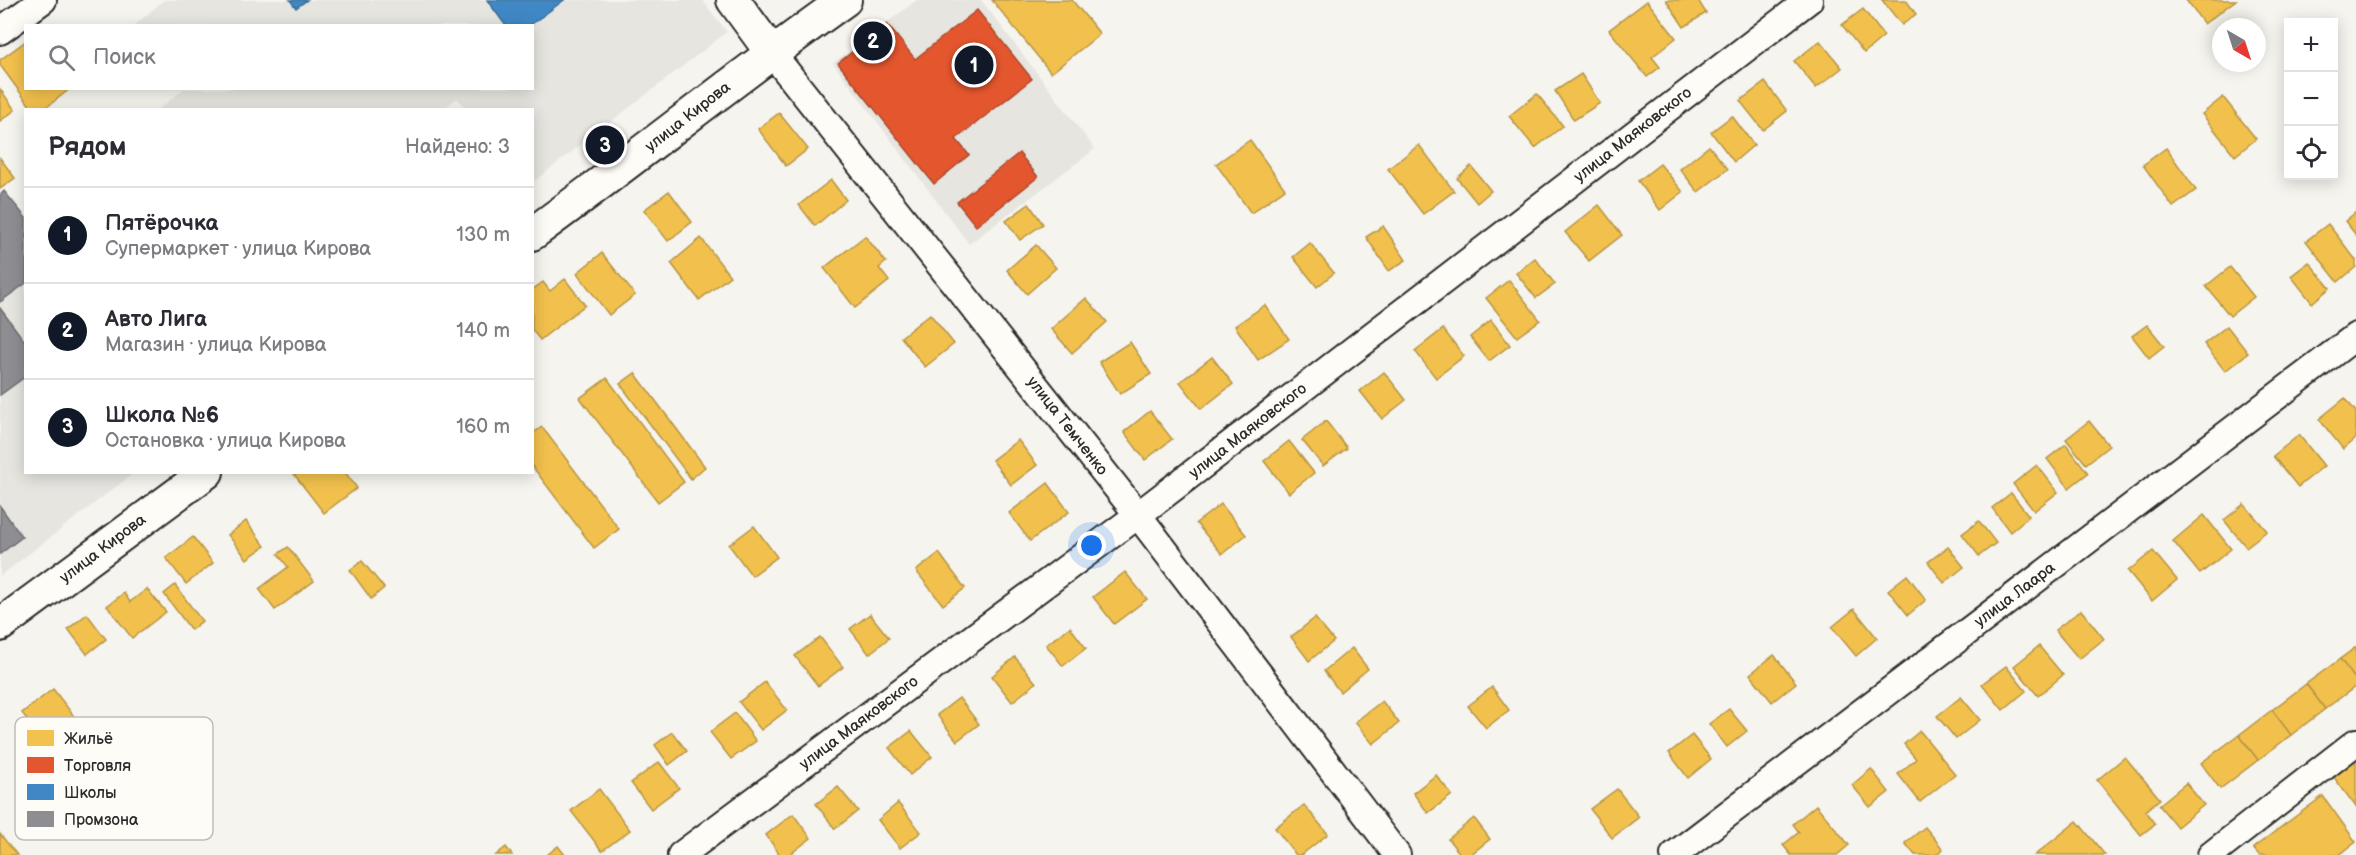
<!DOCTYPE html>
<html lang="ru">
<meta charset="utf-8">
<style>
:root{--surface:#fff;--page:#f2f2f3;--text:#2b2b33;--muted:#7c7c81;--line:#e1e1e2;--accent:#111827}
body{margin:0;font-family:"Balsamiq Sans",sans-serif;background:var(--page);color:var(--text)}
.controls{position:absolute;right:18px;top:18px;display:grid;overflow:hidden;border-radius:0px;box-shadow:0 3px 15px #0003}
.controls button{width:54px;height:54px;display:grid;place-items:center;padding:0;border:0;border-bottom:2px solid var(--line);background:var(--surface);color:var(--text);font:30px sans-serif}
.compass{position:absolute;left:2212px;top:18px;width:54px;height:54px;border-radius:50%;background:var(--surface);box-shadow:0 3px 15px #0003;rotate:141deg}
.you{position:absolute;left:1092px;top:546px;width:21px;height:21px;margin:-15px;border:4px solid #fff;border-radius:50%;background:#1a73e8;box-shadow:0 0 0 9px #1a73e833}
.badge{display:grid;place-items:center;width:39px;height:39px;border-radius:50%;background:var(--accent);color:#fff;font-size:20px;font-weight:700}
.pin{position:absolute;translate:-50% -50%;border:3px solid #fff;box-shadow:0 2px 6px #0006}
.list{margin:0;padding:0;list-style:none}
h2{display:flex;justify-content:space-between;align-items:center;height:78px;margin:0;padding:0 24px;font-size:26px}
h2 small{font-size:20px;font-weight:400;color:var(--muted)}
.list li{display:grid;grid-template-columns:39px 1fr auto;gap:18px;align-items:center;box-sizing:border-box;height:96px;padding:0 24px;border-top:2px solid var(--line)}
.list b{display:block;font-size:22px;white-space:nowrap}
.list p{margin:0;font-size:20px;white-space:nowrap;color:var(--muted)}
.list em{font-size:20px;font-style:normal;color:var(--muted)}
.icon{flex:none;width:33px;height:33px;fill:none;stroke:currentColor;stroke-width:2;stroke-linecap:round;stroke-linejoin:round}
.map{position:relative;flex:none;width:2356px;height:855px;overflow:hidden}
.search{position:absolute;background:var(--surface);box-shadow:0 3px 15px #0003;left:24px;top:24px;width:510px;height:66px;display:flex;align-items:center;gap:15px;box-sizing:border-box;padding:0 21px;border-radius:0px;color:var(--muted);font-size:22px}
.panel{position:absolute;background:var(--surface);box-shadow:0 3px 15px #0003;left:24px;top:108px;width:510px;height:366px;border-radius:0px}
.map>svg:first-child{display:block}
.built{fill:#e6e5e0}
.homes{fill:#f2c14e;stroke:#b69444;stroke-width:1.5}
.shops{fill:#e4572e;stroke:#ac4a2d;stroke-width:1.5}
.schools{fill:#3f88c5;stroke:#396c97;stroke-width:1.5}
.industry{fill:#8d8d92;stroke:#707073;stroke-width:1.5}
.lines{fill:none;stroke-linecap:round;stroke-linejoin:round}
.minor-casing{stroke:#2b2b2b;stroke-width:30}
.major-casing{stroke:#2b2b2b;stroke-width:36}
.minor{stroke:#fdfcf7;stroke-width:26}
.major{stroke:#fdfcf7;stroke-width:32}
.labels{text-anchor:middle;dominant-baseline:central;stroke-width:6;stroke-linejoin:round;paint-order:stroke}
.street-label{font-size:16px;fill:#2b2b2b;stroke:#fdfcf7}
.key{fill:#fdfcf7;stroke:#bebdba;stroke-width:1.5}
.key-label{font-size:16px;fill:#2b2b2b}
</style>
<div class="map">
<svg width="2356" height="855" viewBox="0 0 2356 855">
<rect width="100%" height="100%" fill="#f5f4ef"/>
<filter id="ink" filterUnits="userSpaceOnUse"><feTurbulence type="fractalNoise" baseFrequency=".0167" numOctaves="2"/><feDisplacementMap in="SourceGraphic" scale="12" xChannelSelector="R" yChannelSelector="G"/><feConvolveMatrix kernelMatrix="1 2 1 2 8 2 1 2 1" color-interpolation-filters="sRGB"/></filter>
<g filter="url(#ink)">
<g class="built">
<polygon points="164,0 702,0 727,32 533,182 532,110 466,109 457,98 442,110 159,109 183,90 182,89 532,88 532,26 134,26"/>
<polygon points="917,0 981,0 1095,149 969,244 833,63"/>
<polygon points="4,191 25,218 26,472 132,473 130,476 0,576 0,195"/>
</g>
<g class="homes">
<polygon points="992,0 1072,0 1100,34 1051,73"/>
<polygon points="1666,0 1698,0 1706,13 1684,27"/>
<polygon points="1882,0 1906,0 1916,14 1902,25"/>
<polygon points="2186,0 2236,0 2204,24"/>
<polygon points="1647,1 1676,38 1652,57 1660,67 1647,77 1609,30"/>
<polygon points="1863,9 1884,36 1864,53 1842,25"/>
<polygon points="26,41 26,88 71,88 43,110 33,110 0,65 0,60"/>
<polygon points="1820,41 1842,68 1816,88 1794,61"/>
<polygon points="1581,74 1600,103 1574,120 1555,91"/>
<polygon points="1765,82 1787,111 1763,130 1740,101"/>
<polygon points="0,89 15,110 0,121"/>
<polygon points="1537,94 1563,126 1535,148 1509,116"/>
<polygon points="2223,97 2256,139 2235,156 2202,114"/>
<polygon points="779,113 808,149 786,166 758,129"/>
<polygon points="1732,116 1754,145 1734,162 1711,132"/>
<polygon points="1250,140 1285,189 1251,213 1216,164"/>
<polygon points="1419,145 1454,191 1423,214 1388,169"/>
<polygon points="1709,146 1728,169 1698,192 1680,169"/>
<polygon points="2166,148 2196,190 2173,207 2143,165"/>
<polygon points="0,158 15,178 0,189"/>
<polygon points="1660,164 1683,192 1660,210 1638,181"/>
<polygon points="1471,166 1491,191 1477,203 1457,178"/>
<polygon points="831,180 846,200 815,226 799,205"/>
<polygon points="669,191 692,222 668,241 644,210"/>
<polygon points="1029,204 1043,224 1020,240 1006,221"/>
<polygon points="1599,205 1622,235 1589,261 1565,232"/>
<polygon points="2356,212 2356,235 2345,221"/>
<polygon points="2328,224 2356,260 2356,267 2338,282 2306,241"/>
<polygon points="1383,226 1406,260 1389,271 1366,237"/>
<polygon points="865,236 886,262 879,268 889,281 855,308 824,268"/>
<polygon points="701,238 730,276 699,300 671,263"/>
<polygon points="1310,243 1334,273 1317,287 1293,257"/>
<polygon points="1036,245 1056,268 1027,294 1007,270"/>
<polygon points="602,253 635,295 609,315 577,273"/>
<polygon points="1535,258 1555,284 1536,298 1516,273"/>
<polygon points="2309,262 2330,288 2312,303 2291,276"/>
<polygon points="2230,267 2254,297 2230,316 2206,286"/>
<polygon points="565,279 585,305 540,340 532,330 532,290 543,282 550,291"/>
<polygon points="1509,280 1540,320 1517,337 1486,298"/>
<polygon points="1086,298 1107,322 1072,353 1051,329"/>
<polygon points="1265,305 1289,339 1258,360 1235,326"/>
<polygon points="930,314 954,344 925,367 901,337"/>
<polygon points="1491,320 1510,345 1489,361 1470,337"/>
<polygon points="2147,325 2164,346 2149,358 2132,336"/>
<polygon points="2227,326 2248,353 2225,371 2204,344"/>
<polygon points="1443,329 1464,356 1436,378 1415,351"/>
<polygon points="1130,342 1151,374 1120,394 1099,362"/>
<polygon points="1212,357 1233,384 1201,409 1180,382"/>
<polygon points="1384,372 1406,400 1382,419 1360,391"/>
<polygon points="635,373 705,467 691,479 620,384"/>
<polygon points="607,378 684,482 658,502 580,398"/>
<polygon points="2345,398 2356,412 2356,438 2343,449 2319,419"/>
<polygon points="1150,411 1172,439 1145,460 1124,432"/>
<polygon points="1326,421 1347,448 1323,466 1302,440"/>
<polygon points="2089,421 2109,446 2086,464 2066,439"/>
<polygon points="542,427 619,529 594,548 532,466 532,434"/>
<polygon points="2299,435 2324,466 2298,487 2273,456"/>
<polygon points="1018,440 1037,465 1011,485 992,460"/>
<polygon points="1289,441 1314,473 1289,493 1264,461"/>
<polygon points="2066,444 2088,473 2069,488 2047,459"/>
<polygon points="2037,465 2058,492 2034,511 2013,484"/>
<polygon points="345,472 357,488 324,513 293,473"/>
<polygon points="1048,483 1069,512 1030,541 1009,513"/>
<polygon points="2011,493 2029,516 2010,532 1992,508"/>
<polygon points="1221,504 1246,535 1222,554 1196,523"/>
<polygon points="2244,504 2267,531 2246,547 2224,520"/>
<polygon points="2204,515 2231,549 2200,574 2173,541"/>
<polygon points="246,521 265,546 247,559 228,535"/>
<polygon points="1979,521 1996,543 1979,556 1962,534"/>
<polygon points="754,526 777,557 752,576 729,545"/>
<polygon points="193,537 213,563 186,584 166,558"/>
<polygon points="288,547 314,581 275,610 259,589 288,567 278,554"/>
<polygon points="1948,547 1964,567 1944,583 1928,562"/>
<polygon points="2153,551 2177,580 2152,601 2128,571"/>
<polygon points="939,553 965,588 943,605 916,571"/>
<polygon points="362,561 384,588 371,599 350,570"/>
<polygon points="1125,572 1147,599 1114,624 1093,597"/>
<polygon points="1907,575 1926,600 1908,615 1888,590"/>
<polygon points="175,585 202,621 191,630 164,594"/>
<polygon points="147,589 166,612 132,638 107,606 124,593 130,602"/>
<polygon points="1854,609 1877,638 1856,656 1832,627"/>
<polygon points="2081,610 2104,639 2079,659 2055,630"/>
<polygon points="87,614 106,639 87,654 68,629"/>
<polygon points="870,614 889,638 869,654 850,629"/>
<polygon points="1315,618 1334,641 1309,661 1291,637"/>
<polygon points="1070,627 1086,648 1063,666 1046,645"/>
<polygon points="820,637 843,667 818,686 795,656"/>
<polygon points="2039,646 2063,675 2038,696 2014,666"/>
<polygon points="2356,647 2356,680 2340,659"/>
<polygon points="1352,648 1368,669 1340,692 1324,671"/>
<polygon points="1774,655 1796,683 1772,702 1750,674"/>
<polygon points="1015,657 1036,683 1012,702 992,676"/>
<polygon points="2340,659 2356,680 2356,686 2325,709 2306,684"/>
<polygon points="2006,666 2026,691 2003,710 1982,684"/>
<polygon points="765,682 787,710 761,730 739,702"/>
<polygon points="2306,684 2325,709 2291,735 2272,710"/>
<polygon points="1492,687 1509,710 1486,728 1468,706"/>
<polygon points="53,689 80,724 49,748 22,713"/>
<polygon points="1961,697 1980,720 1956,739 1937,716"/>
<polygon points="959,698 979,724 957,741 937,715"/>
<polygon points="1382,701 1399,723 1373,744 1355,722"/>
<polygon points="1729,709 1747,731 1727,747 1709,724"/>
<polygon points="2272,710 2291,735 2258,760 2239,735"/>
<polygon points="735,713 756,741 731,759 710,732"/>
<polygon points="911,731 932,757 910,775 889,748"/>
<polygon points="1920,731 1955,774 1920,802 1898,774 1916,759 1904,744"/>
<polygon points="672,732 687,751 669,765 655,745"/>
<polygon points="1692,735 1711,759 1688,778 1669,753"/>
<polygon points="2239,735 2258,760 2220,789 2201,763"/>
<polygon points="2125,757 2160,799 2145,811 2155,824 2141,835 2097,780"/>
<polygon points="2356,759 2356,807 2333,776"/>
<polygon points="659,762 679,788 651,809 631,783"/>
<polygon points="1871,769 1889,792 1870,807 1852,785"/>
<polygon points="1436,775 1452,795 1428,813 1413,793"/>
<polygon points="2186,783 2204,805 2177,827 2159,805"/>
<polygon points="838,787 858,811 835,829 816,804"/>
<polygon points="599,789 630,830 602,851 571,811"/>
<polygon points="1617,789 1639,817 1612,838 1590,809"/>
<polygon points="2323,796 2356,842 2339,855 2259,855 2253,848"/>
<polygon points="898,803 921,832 900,848 878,820"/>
<polygon points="1304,805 1328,834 1301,855 1296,855 1275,828"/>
<polygon points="1816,805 1849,845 1837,855 1791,855 1783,845 1799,832 1793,824"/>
<polygon points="793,814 811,838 789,855 780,855 766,835"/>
<polygon points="1474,818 1490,839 1470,855 1461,855 1448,839"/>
<polygon points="2077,821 2105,855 2035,855"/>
<polygon points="1925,827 1943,849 1935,855 1915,855 1905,843"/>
<polygon points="0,834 17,855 0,855"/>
<polygon points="558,846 565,855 547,855"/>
<polygon points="506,847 512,855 496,855"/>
</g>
<g class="shops">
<polygon points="977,10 1032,79 956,139 969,155 934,184 838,63 887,24 915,59"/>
<polygon points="1019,153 1038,177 976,226 957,202"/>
</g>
<g class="schools">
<polygon points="290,0 307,0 296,8"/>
<polygon points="487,0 564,0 529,26 506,26"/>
</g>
<g class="industry">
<polygon points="4,191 26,218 26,283 0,302 0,195"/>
<polygon points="0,308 26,343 26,376 0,395"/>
<polygon points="0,506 22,537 0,554"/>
</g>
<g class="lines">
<g class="minor-casing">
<g id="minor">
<polyline points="0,31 43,0"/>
<polyline points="771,52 1138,515 1397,855"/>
<polyline points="681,855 1138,515 1809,0"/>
<polyline points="1674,855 2356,336"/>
<polyline points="2211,855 2356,742"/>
</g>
</g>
<g class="major-casing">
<g id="major">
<polyline points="733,0 771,52"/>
<path d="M532 234C638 157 739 75 845 0"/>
<polyline points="0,625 207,472"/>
</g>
</g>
<use href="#minor" class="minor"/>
<use href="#major" class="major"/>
</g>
</g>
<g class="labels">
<g class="street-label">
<text transform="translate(688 117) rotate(-38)">улица Кирова</text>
<text transform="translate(1633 135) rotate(-38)">улица Маяковского</text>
<text transform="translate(1067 426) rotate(52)">улица Темченко</text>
<text transform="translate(1248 431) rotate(-38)">улица Маяковского</text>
<text transform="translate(103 549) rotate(-37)">улица Кирова</text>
<text transform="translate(2015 595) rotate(-37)">улица Лаара</text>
<text transform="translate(859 723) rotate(-37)">улица Маяковского</text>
</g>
</g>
<rect x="15" y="717" width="198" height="123" rx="9" class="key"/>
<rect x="27" y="730" width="27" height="16" fill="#f2c14e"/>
<rect x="27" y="757" width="27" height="16" fill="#e4572e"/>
<rect x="27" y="784" width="27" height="16" fill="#3f88c5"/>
<rect x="27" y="811" width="27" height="16" fill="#8d8d92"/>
<g class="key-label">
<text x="64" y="744">Жильё</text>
<text x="64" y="771">Торговля</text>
<text x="64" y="798">Школы</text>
<text x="64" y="825">Промзона</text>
</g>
</svg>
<div class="controls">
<button>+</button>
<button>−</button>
<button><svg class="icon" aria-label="locate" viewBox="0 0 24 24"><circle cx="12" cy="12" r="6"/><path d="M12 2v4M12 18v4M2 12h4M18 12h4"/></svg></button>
</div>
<svg class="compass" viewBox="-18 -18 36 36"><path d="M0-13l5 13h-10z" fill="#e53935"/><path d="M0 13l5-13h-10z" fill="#7c7c81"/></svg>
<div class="you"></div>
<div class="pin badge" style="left:974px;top:65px">1</div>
<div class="pin badge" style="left:873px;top:41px">2</div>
<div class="pin badge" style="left:605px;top:145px">3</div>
<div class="search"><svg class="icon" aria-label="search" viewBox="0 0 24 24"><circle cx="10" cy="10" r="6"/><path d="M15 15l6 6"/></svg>Поиск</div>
<section class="panel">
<h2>Рядом<small>Найдено: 3</small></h2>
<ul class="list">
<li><span class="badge">1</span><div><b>Пятёрочка</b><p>Супермаркет · улица Кирова</p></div><em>130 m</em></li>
<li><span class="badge">2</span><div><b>Авто Лига</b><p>Магазин · улица Кирова</p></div><em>140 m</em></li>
<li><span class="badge">3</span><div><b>Школа №6</b><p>Остановка · улица Кирова</p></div><em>160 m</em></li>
</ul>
</section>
</div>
